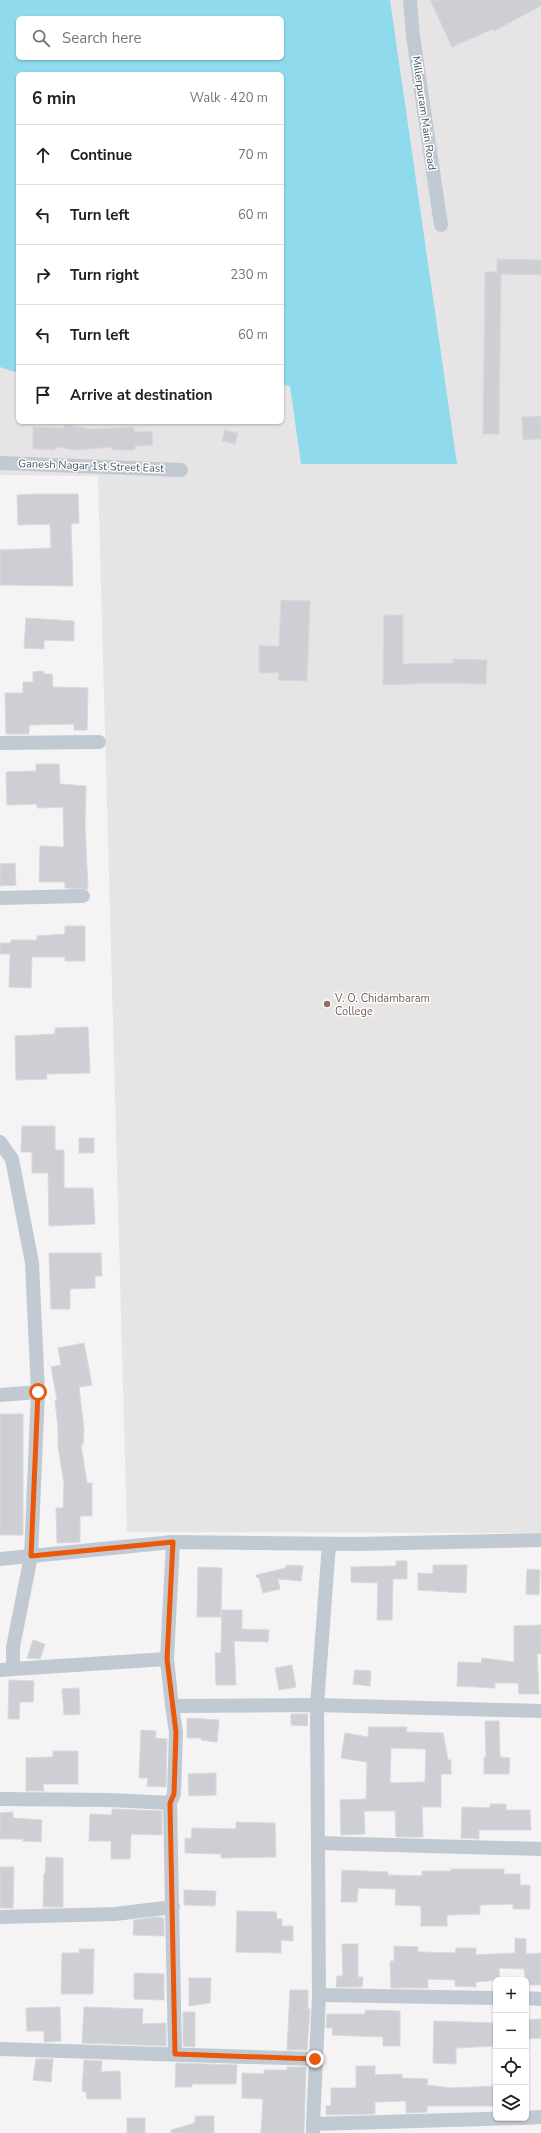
<!DOCTYPE html>
<meta charset="utf-8">
<style>
:root{--surface:#fff;--page:#f6f6f6;--text:#202124;--muted:#757577;--line:#e0e0e0}
body{margin:0;font-family:"Nunito Sans",sans-serif;background:var(--page);color:var(--text)}
.controls{position:absolute;right:12px;bottom:12px;display:grid;overflow:hidden;border-radius:6px;box-shadow:0 1px 3px #0004}
.controls button{width:36px;height:36px;display:grid;place-items:center;padding:0;border:0;border-bottom:1px solid var(--line);background:var(--surface);color:var(--text);font:20px sans-serif}
.stop{position:absolute;width:12px;height:12px;margin:-9px;border:3px solid #ea580c;border-radius:50%;background:#fff}
.stop.end{background:#ea580c;border-color:#fff;box-shadow:0 1px 4px #0008}
.list{margin:0;padding:0;list-style:none}
h2{display:flex;justify-content:space-between;align-items:center;height:52px;margin:0;padding:0 16px;font-size:17px}
h2 small{font-size:13px;font-weight:400;color:var(--muted)}
.list li{display:grid;grid-template-columns:26px 1fr auto;gap:12px;align-items:center;box-sizing:border-box;height:60px;padding:0 16px;border-top:1px solid var(--line)}
.list b{display:block;font-size:15px;white-space:nowrap}
.list em{font-size:13px;font-style:normal;color:var(--muted)}
.icon{flex:none;width:22px;height:22px;fill:none;stroke:currentColor;stroke-width:2;stroke-linecap:round;stroke-linejoin:round}
.map{position:relative;flex:none;width:541px;height:2133px;overflow:hidden}
.search{position:absolute;background:var(--surface);box-shadow:0 1px 3px #0004;left:16px;top:16px;width:268px;height:44px;display:flex;align-items:center;gap:10px;box-sizing:border-box;padding:0 14px;border-radius:6px;color:var(--muted);font-size:15px}
.panel{position:absolute;background:var(--surface);box-shadow:0 1px 3px #0004;left:16px;top:72px;width:268px;height:352px;border-radius:6px}
.map>svg:first-child{display:block}
.education{fill:#e6e4e5;fill-rule:evenodd}
.water{fill:#90daee;fill-rule:evenodd}
.building{fill:#cdcfd5;stroke:#d7d9de;fill-rule:evenodd}
.lines{fill:none;stroke-linecap:round;stroke-linejoin:round}
.minor{stroke:#c1cad2;stroke-width:14}
.route{stroke:#ea580c;stroke-width:5}
.education-dot{fill:#8d6e63;stroke:#fff;stroke-width:1.5}
.labels{text-anchor:middle;dominant-baseline:central;stroke-width:3;stroke-linejoin:round;paint-order:stroke}
.street-label{font-size:11px;fill:#4a5661;stroke:#fff}
.education-label{font-size:11px;fill:#785e54;stroke:#fff;text-anchor:start}
</style>
<div class="map">
<svg width="541" height="2133" viewBox="0 0 541 2133">
<rect width="100%" height="100%" fill="#f5f3f3"/>
<path class="education" d="M0 0H541V1533L127 1532 98 476 0 475ZM18 18H282V58H18ZM18 74H282V422H18Z"/>
<path class="water" d="M0 0H390L457 464H301L290 386 282 385V74H18V373L0 367ZM18 18H282V58H18Z"/>
<g class="building">
<polygon points="430,0 541,0 541,6 494,31 493,29 452,47"/>
<polygon points="497,259 541,260 541,275 501,274 499,434 483,434 485,272 497,272"/>
<polygon points="541,416 541,439 523,440 522,417"/>
<polygon points="64,425 90,429 134,427 134,432 152,431 153,445 135,446 135,450 112,450 112,447 75,450 55,447 55,450 33,449 33,427 64,428"/>
<polygon points="225,430 238,433 235,444 222,441"/>
<polygon points="33,494 78,494 79,523 71,524 73,586 0,585 0,550 51,548 50,524 18,525 17,495"/>
<polygon points="281,600 310,601 307,681 278,680 279,673 259,673 259,646 279,646"/>
<polygon points="384,615 403,615 403,664 453,663 453,659 487,660 486,684 434,683 383,685"/>
<polygon points="26,618 74,621 74,641 44,640 44,649 24,648"/>
<polygon points="44,671 44,674 52,674 53,687 88,688 87,730 74,730 74,724 29,725 29,734 6,734 5,693 23,693 23,682 33,682 33,672"/>
<polygon points="36,764 59,764 60,784 86,786 85,825 88,889 65,888 65,882 39,882 40,846 64,847 63,807 37,808 37,804 7,805 6,772 36,771"/>
<polygon points="15,863 16,885 0,886 0,864"/>
<polygon points="65,926 85,926 85,961 65,961 65,957 32,957 31,988 9,987 10,954 0,954 0,943 11,943 11,940 37,940 37,936 65,934"/>
<polygon points="88,1027 90,1073 46,1074 47,1079 16,1080 15,1036 55,1034 55,1028"/>
<polygon points="22,1126 55,1126 55,1150 64,1150 64,1188 93,1188 95,1224 49,1226 48,1173 32,1173 32,1152 21,1152"/>
<rect x="79" y="1138" width="15" height="15"/>
<polygon points="49,1253 101,1253 102,1276 95,1276 95,1288 70,1289 70,1309 51,1309"/>
<polygon points="84,1343 92,1385 79,1387 84,1430 83,1445 81,1445 87,1483 92,1483 92,1516 80,1516 80,1542 57,1543 56,1508 63,1508 64,1484 58,1446 58,1428 55,1400 57,1400 51,1367 61,1365 58,1348"/>
<rect x="0" y="1414" width="23" height="121"/>
<polygon points="396,1561 407,1561 407,1579 393,1579 392,1620 377,1620 378,1583 351,1582 351,1567 396,1566"/>
<polygon points="286,1565 303,1566 301,1581 278,1579 280,1589 263,1593 259,1578 256,1577 256,1575 286,1568"/>
<polygon points="433,1565 467,1565 466,1593 418,1590 418,1573 433,1574"/>
<polygon points="198,1567 222,1568 221,1617 197,1617"/>
<polygon points="527,1569 540,1570 539,1595 526,1594"/>
<polygon points="222,1610 242,1610 242,1629 269,1630 268,1642 234,1641 236,1685 216,1685 215,1653 221,1653"/>
<polygon points="541,1625 541,1654 537,1654 539,1694 519,1694 518,1683 495,1683 495,1688 457,1686 458,1662 481,1663 482,1658 514,1662 514,1626"/>
<polygon points="33,1640 45,1644 40,1659 27,1658"/>
<polygon points="292,1665 296,1687 279,1690 275,1668"/>
<polygon points="355,1670 371,1671 370,1686 353,1684"/>
<polygon points="9,1680 34,1681 33,1702 20,1702 19,1719 8,1719"/>
<polygon points="79,1688 80,1714 64,1715 62,1689"/>
<polygon points="291,1714 308,1714 307,1726 291,1725"/>
<polygon points="187,1718 219,1720 217,1742 201,1740 201,1738 187,1738"/>
<polygon points="485,1721 499,1721 500,1757 510,1758 509,1774 484,1774 484,1757 486,1757"/>
<path d="M369 1727H407L406 1732 443 1733 448 1760H451V1774H441V1807H422L423 1837H396L395 1811H364L365 1834 341 1835 340 1800 366 1799 367 1762 341 1758 345 1733 368 1737ZM391 1748 426 1749 425 1782 390 1783Z"/>
<polygon points="141,1730 156,1731 155,1738 167,1739 166,1787 147,1786 148,1778 139,1778"/>
<polygon points="53,1751 78,1751 78,1784 43,1784 44,1791 26,1791 26,1758 53,1757"/>
<polygon points="216,1773 216,1795 189,1796 188,1774"/>
<polygon points="490,1804 506,1804 506,1810 530,1810 531,1830 479,1830 479,1839 461,1838 462,1807 490,1808"/>
<polygon points="112,1809 162,1811 162,1835 131,1834 130,1859 111,1859 111,1841 89,1841 90,1814 112,1815"/>
<polygon points="13,1812 13,1818 42,1820 41,1842 23,1841 23,1839 0,1839 0,1813"/>
<polygon points="236,1822 275,1823 276,1857 221,1858 221,1854 185,1853 185,1838 191,1839 192,1828 236,1829"/>
<polygon points="46,1857 63,1858 63,1907 43,1907 44,1874 45,1874"/>
<polygon points="0,1867 14,1867 13,1908 0,1908"/>
<polygon points="451,1869 504,1869 504,1874 520,1874 520,1885 530,1885 530,1909 513,1909 513,1904 480,1905 480,1914 447,1915 447,1926 421,1926 421,1906 395,1905 396,1889 358,1888 357,1902 341,1902 342,1870 388,1872 388,1875 422,1876 422,1871 451,1871"/>
<polygon points="184,1890 216,1891 215,1906 184,1905"/>
<polygon points="237,1911 276,1912 277,1919 282,1919 282,1926 293,1926 293,1941 281,1940 281,1953 236,1952"/>
<polygon points="157,1917 164,1918 164,1936 133,1935 134,1920"/>
<polygon points="515,1938 526,1939 526,1954 541,1953 541,1985 526,1985 524,1969 499,1968 500,1980 476,1982 476,1987 455,1986 455,1980 428,1979 428,1988 391,1988 390,1961 394,1961 394,1946 418,1947 418,1952 455,1953 456,1948 476,1948 476,1955 515,1953"/>
<polygon points="342,1944 358,1944 358,1977 363,1977 362,1987 336,1987 337,1976 343,1976"/>
<polygon points="79,1949 94,1949 93,1994 61,1994 62,1953 79,1953"/>
<polygon points="134,1973 164,1974 164,2000 134,1999"/>
<polygon points="189,1978 211,1978 210,2003 189,2006"/>
<polygon points="290,1990 308,1990 308,2009 310,2009 307,2050 287,2050"/>
<polygon points="60,2007 61,2041 44,2042 44,2031 27,2031 26,2008"/>
<polygon points="84,2007 143,2009 142,2024 166,2023 166,2046 82,2043"/>
<polygon points="365,2010 400,2011 400,2046 383,2046 383,2037 332,2035 333,2028 326,2028 327,2014 365,2014"/>
<polygon points="183,2012 195,2012 195,2047 183,2046"/>
<polygon points="541,2019 541,2038 526,2039 526,2020"/>
<polygon points="434,2021 496,2023 496,2046 456,2048 456,2064 433,2063"/>
<polygon points="36,2059 53,2059 51,2082 33,2080"/>
<polygon points="84,2060 102,2061 101,2072 120,2071 121,2099 87,2099 86,2092 82,2091"/>
<polygon points="176,2063 237,2065 236,2084 192,2084 192,2087 175,2087"/>
<polygon points="356,2066 375,2066 375,2075 402,2074 402,2078 428,2079 427,2085 451,2088 496,2086 496,2106 427,2106 427,2112 406,2113 406,2101 375,2102 375,2114 326,2115 326,2106 331,2106 331,2088 356,2088"/>
<polygon points="287,2067 306,2067 304,2133 261,2133 263,2099 242,2098 242,2073 264,2074 264,2070 287,2070"/>
<polygon points="195,2116 214,2116 214,2133 171,2133 171,2130 195,2123"/>
<rect x="127" y="2118" width="18" height="15"/>
</g>
<g class="lines">
<g class="minor">
<polyline points="410,0 413,36 441,225"/>
<polyline points="0,463 181,470"/>
<polyline points="0,743 99,742"/>
<polyline points="0,898 83,896"/>
<polyline points="0,1142 12,1159 32,1263 38,1392 31,1556 0,1559"/>
<polyline points="0,1395 38,1392"/>
<polyline points="167,1659 173,1542"/>
<polyline points="13,1669 167,1659 172,1706 317,1705 541,1711"/>
<polyline points="0,1670 13,1669 13,1647 31,1556 173,1542 356,1544 541,1540"/>
<polyline points="172,1706 176,1732 174,1794 170,1803 175,2054"/>
<polyline points="0,1799 109,1800 170,1803"/>
<polyline points="319,1843 541,1849"/>
<polyline points="0,1917 115,1914 173,1907"/>
<polyline points="319,1995 496,1998"/>
<polyline points="526,1998 541,1999"/>
<polyline points="0,2049 315,2059"/>
<polyline points="526,2118 541,2117"/>
<polyline points="313,2124 319,1995 317,1705 329,1544"/>
<polyline points="313,2132 313,2124 523,2118"/>
</g>
</g>
<g class="lines">
<polyline class="route" points="38,1392 31,1556 173,1542 167,1659 176,1732 174,1794 170,1803 175,2054 315,2059"/>
</g>
<circle class="education-dot" cx="327" cy="1004" r="4"/>
<g class="labels">
<g class="street-label">
<text transform="translate(424 113) rotate(82)">Millerpuram Main Road</text>
<text transform="translate(91 466) rotate(2)">Ganesh Nagar 1st Street East</text>
</g>
<g class="education-label">
<text x="335" y="998">V. O. Chidambaram<tspan x="335" dy="13">College</tspan></text>
</g>
</g>
</svg>
<div class="controls">
<button>+</button>
<button>−</button>
<button><svg class="icon" aria-label="locate" viewBox="0 0 24 24"><circle cx="12" cy="12" r="6"/><path d="M12 2v4M12 18v4M2 12h4M18 12h4"/></svg></button>
<button><svg class="icon" aria-label="layers" viewBox="0 0 24 24"><path d="M12 4l9 5-9 5-9-5zM3 14l9 5 9-5"/></svg></button>
</div>
<div class="stop" style="left:38px;top:1392px"></div>
<div class="stop end" style="left:315px;top:2059px"></div>
<div class="search"><svg class="icon" aria-label="search" viewBox="0 0 24 24"><circle cx="10" cy="10" r="6"/><path d="M15 15l6 6"/></svg>Search here</div>
<section class="panel">
<h2>6 min<small>Walk · 420 m</small></h2>
<ul class="list">
<li><svg class="icon" aria-label="ahead" viewBox="0 0 24 24"><path d="M12 20V5M6 11l6-6 6 6"/></svg><div><b>Continue</b></div><em>70 m</em></li>
<li><svg class="icon" aria-label="left" viewBox="0 0 24 24"><path d="M17 20v-9H6M10 6l-5 5 5 5"/></svg><div><b>Turn left</b></div><em>60 m</em></li>
<li><svg class="icon" aria-label="right" viewBox="0 0 24 24"><path d="M7 20v-9h11M14 6l5 5-5 5"/></svg><div><b>Turn right</b></div><em>230 m</em></li>
<li><svg class="icon" aria-label="left" viewBox="0 0 24 24"><path d="M17 20v-9H6M10 6l-5 5 5 5"/></svg><div><b>Turn left</b></div><em>60 m</em></li>
<li><svg class="icon" aria-label="arrive" viewBox="0 0 24 24"><path d="M6 21V4h12l-3 4 3 4H6"/></svg><div><b>Arrive at destination</b></div></li>
</ul>
</section>
</div>
